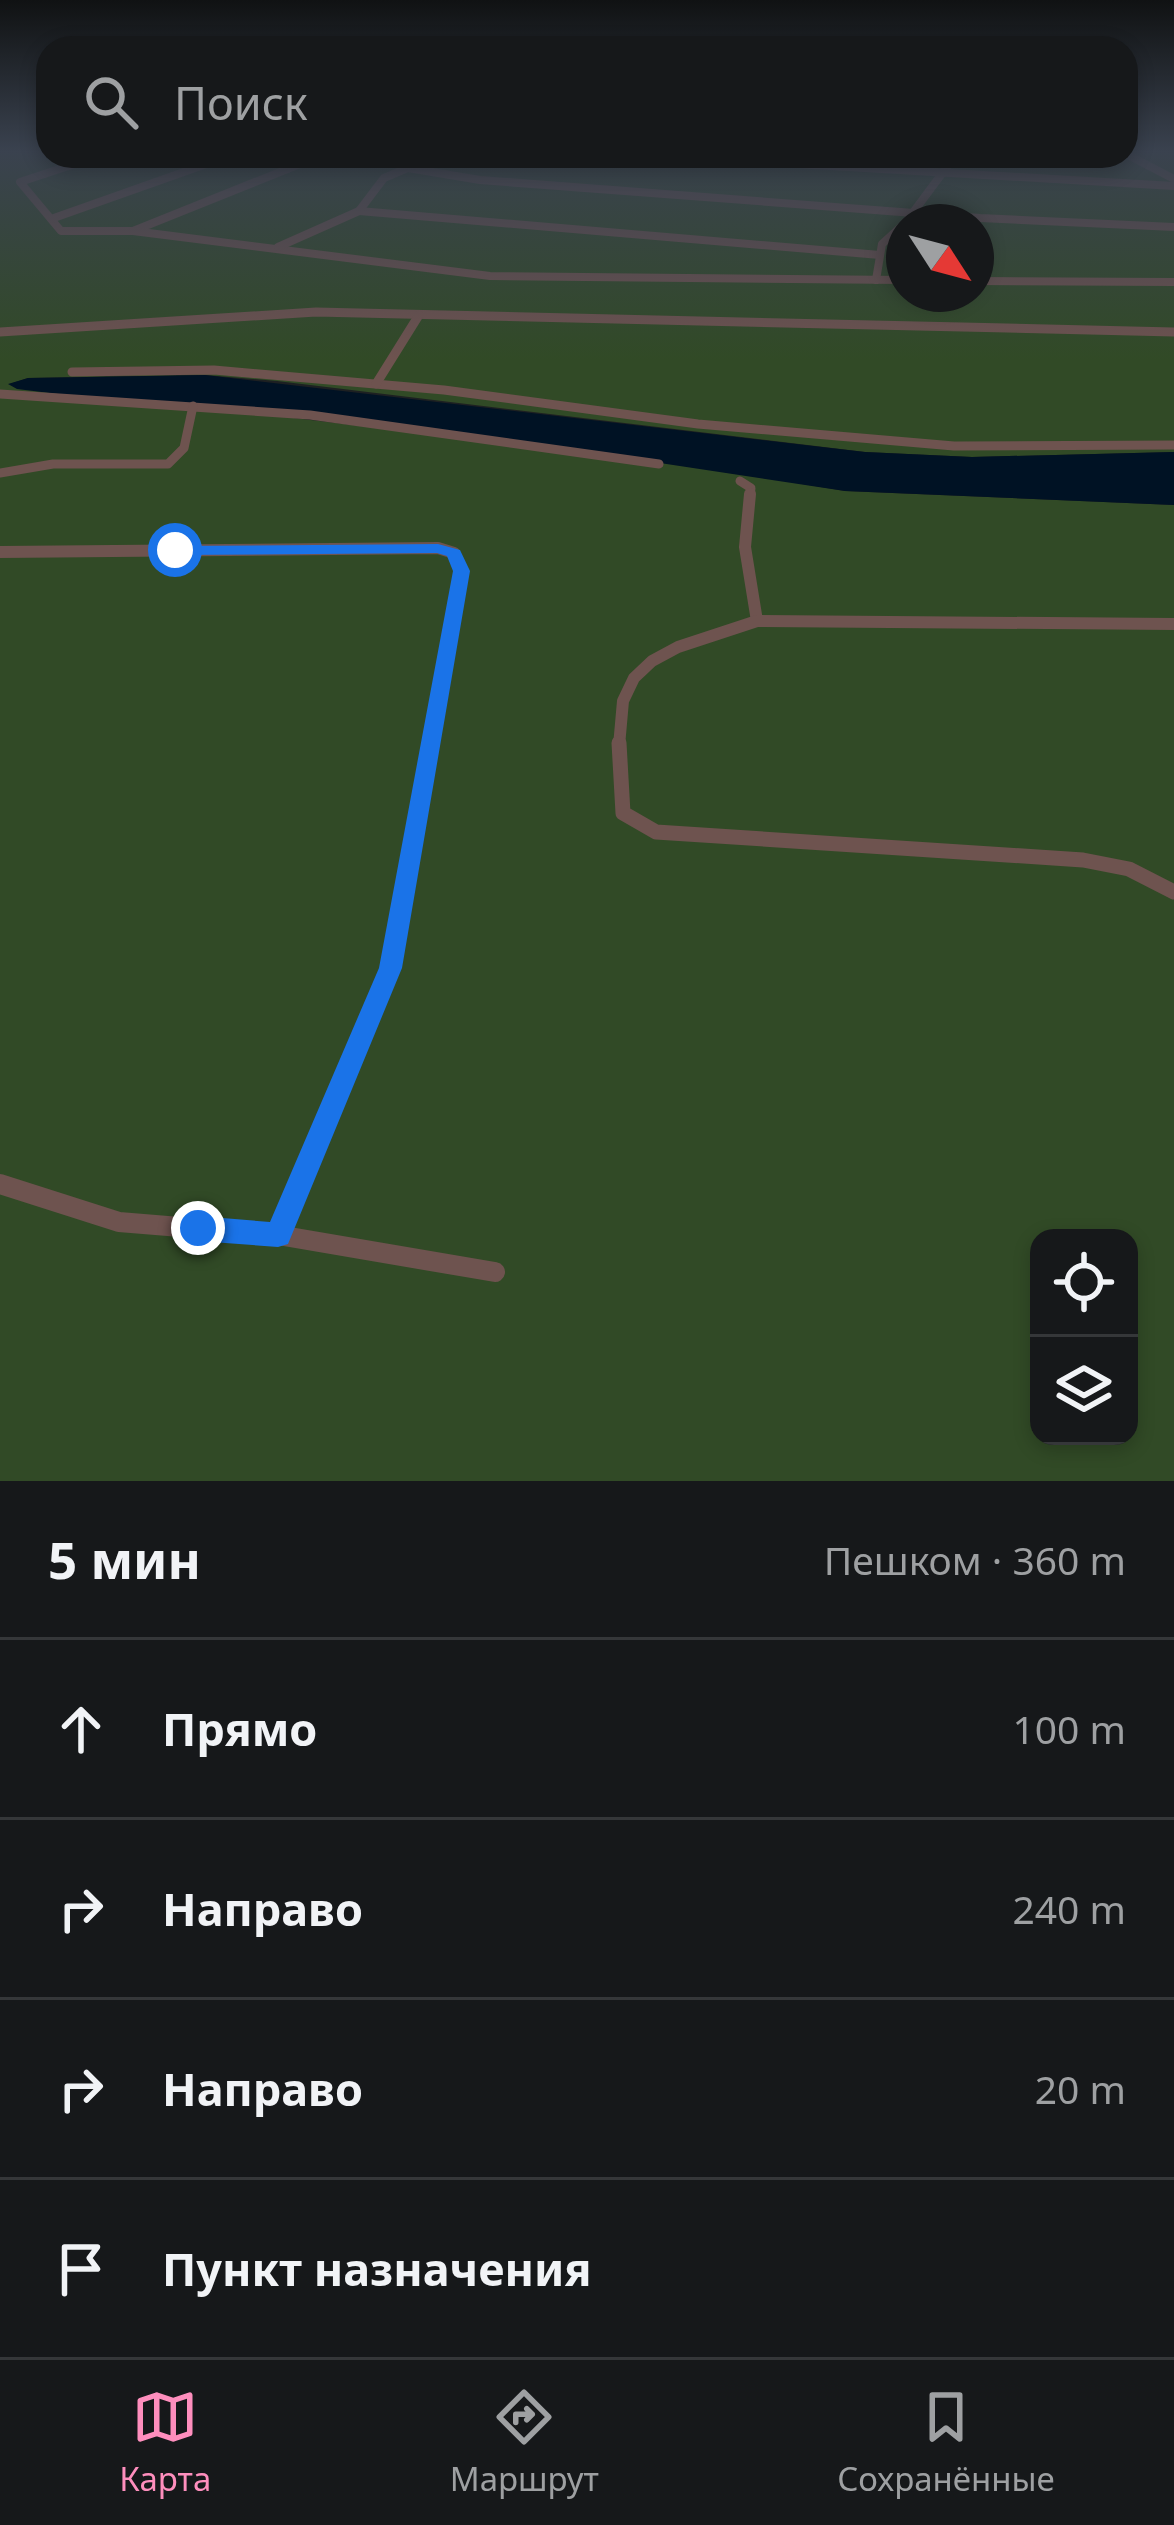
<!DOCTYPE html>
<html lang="ru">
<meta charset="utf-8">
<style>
:root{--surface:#16181a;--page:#232527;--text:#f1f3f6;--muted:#9ea0a2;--line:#353739;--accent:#fe8ebd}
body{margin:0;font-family:"Noto Sans",sans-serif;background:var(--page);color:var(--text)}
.controls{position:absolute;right:36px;bottom:36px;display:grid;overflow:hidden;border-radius:24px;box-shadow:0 6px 18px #0003}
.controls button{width:108px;height:108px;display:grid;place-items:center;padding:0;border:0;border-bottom:3px solid var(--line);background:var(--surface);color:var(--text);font:60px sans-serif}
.compass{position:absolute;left:886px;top:204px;width:108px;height:108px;border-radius:50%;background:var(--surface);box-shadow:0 6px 18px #0003;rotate:126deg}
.stop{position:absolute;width:36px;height:36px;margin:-27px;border:9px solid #1a73e8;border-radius:50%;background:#fff}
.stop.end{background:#1a73e8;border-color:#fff;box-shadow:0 3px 12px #0008}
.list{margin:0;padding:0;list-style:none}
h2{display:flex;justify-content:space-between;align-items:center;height:156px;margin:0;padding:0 48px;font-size:51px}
h2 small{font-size:39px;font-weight:400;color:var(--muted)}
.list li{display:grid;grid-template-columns:78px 1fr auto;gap:36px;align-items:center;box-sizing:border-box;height:180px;padding:0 48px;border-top:3px solid var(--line)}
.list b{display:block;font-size:45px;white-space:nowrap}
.list em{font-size:39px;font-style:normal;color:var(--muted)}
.icon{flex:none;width:66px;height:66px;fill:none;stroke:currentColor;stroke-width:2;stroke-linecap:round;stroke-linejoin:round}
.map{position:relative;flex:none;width:1174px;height:1481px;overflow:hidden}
.search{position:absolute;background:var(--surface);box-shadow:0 6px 18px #0003;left:36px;right:36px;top:36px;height:132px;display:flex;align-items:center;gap:30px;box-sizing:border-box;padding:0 42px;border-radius:36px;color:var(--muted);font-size:45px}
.sheet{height:876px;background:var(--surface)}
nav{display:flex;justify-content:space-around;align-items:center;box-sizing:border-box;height:168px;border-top:3px solid var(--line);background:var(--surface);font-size:33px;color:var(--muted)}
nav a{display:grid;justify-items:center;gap:6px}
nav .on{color:var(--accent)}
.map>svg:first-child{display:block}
.green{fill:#314a26;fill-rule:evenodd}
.water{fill:#001224}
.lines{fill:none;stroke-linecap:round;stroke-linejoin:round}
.service-far4{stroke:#6e534f;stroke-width:8}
.service-far3{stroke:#6e534f;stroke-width:9}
.service-far2{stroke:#6e534f;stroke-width:12}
.service-far1{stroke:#6e534f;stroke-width:15}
.service{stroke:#6e534f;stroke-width:20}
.route{fill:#1a73e8}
</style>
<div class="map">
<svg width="1174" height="1481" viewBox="0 0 1174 1481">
<rect width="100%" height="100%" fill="#1d2022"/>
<path class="green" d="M0 153H1174V452L972 457 865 452 277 381 205 375 28 378 10 384 695 466 845 491 1174 505V1481H0ZM904 222H976V294H904ZM1039 1238H1129V1436H1039Z"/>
<polygon class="water" points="205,375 865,452 972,457 1174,452 1174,505 845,491 481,436 58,394 17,389 8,384 28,378"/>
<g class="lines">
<g class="service-far4">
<polyline points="1126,154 1174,179"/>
<polyline points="99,156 20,182 61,231 133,231 320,156"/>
<polyline points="660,156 1174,186"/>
<polyline points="408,168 480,180 980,218 1174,227"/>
<polyline points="359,211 880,255"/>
<polyline points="51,219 229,156"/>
<polyline points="906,222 955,156"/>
<polyline points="133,231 490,276 904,280"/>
<polyline points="278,247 359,211 384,178 436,156"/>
<polyline points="876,280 882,244 904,224"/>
<polyline points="976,281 1174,282"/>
</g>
<g class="service-far3">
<polyline points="0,332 316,312 1174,332"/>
<polyline points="72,372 214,370 444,390 698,424 954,446 1174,445"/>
<polyline points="376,384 419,315"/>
<polyline points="0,394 310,415 659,464"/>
<polyline points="0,473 53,464 168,464 184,448 193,406"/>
<polyline points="740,481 751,488 750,497"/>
</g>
<g class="service-far2">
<polyline points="750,494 745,547 757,621"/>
<polyline points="0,552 438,548 454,553 461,571 430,746"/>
<polyline points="619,746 623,701 634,678 652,661 678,647 757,621 1174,624"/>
</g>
<g class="service-far1">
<polyline points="619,743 623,813 656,832 1083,860 1129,869 1174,892"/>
<polyline points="349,1067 391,968 431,743"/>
</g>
<g class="service">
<polyline points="0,1184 119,1222 278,1235 495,1272"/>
<polyline points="278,1235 350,1064"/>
</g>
</g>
<linearGradient id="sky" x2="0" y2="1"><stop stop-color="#101213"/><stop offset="0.42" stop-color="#3a424f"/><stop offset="1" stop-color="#3a424f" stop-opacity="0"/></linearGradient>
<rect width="1174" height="360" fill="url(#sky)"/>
<polygon class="route" points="438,544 460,550 470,571 402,968 288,1244 278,1247 198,1241 188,1237 184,1228 188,1220 198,1216 270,1222 379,968 453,571 447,556 437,553 175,555 167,550 175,546"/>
</svg>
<div class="controls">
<button><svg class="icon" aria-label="locate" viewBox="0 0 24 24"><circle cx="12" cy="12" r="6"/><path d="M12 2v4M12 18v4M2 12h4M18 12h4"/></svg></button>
<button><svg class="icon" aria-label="layers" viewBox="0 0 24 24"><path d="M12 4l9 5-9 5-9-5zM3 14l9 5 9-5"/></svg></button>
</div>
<svg class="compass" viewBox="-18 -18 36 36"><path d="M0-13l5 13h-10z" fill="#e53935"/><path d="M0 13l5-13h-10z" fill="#9ea0a2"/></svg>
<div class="stop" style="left:175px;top:550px"></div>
<div class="stop end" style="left:198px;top:1228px"></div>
<div class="search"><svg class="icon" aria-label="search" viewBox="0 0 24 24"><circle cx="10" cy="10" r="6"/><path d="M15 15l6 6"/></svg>Поиск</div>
</div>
<section class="sheet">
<h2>5 мин<small>Пешком · 360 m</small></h2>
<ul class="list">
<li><svg class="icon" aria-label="ahead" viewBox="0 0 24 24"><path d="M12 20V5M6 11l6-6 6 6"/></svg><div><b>Прямо</b></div><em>100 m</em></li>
<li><svg class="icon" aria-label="right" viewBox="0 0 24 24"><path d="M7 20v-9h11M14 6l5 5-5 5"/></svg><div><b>Направо</b></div><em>240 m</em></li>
<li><svg class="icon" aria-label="right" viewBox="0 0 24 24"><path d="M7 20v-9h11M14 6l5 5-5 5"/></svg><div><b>Направо</b></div><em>20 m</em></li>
<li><svg class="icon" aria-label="arrive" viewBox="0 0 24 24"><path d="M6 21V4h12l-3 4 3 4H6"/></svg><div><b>Пункт назначения</b></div></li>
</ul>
</section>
<nav>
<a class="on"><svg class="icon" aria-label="map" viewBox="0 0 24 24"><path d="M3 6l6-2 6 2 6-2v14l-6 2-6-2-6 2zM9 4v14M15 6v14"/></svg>Карта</a>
<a><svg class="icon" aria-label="directions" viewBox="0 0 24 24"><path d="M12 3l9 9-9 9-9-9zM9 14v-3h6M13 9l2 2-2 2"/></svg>Маршрут</a>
<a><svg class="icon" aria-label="saved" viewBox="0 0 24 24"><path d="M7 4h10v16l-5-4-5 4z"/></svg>Сохранённые</a>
</nav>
